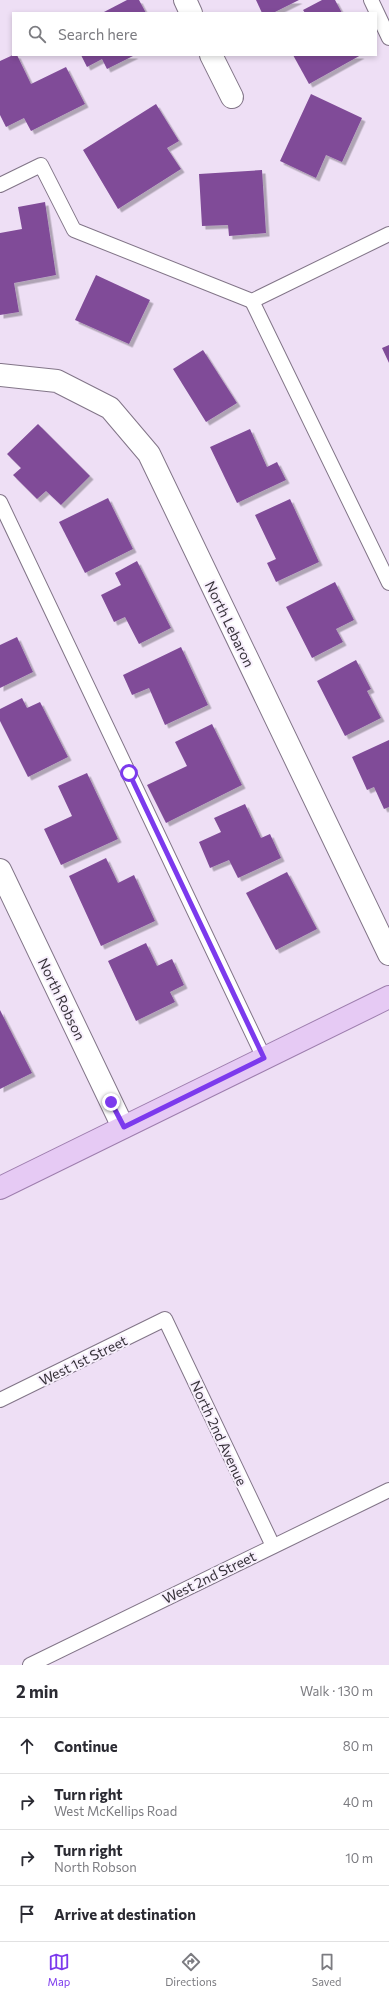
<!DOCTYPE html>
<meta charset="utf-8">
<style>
:root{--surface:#fff;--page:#f7f7f7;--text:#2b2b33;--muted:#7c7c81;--line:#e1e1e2;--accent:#7c3aed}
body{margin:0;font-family:Commissioner,sans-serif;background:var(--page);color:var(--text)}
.stop{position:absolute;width:12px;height:12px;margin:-9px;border:3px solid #7c3aed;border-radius:50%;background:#fff}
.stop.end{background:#7c3aed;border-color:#fff;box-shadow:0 1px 4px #0008}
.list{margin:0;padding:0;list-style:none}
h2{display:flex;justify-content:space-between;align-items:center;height:52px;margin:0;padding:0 16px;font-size:17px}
h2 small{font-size:13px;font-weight:400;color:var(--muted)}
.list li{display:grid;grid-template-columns:26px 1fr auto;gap:12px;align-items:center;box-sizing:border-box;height:56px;padding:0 16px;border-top:1px solid var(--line)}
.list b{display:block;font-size:15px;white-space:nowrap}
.list p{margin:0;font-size:13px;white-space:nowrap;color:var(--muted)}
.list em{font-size:13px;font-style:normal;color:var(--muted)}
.icon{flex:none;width:22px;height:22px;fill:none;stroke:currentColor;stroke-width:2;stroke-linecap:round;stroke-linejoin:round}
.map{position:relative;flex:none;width:389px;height:1665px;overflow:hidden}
.search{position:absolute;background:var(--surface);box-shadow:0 2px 6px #0003;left:12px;right:12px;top:12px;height:44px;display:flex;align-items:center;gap:10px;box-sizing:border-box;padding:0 14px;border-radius:0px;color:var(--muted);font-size:15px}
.sheet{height:276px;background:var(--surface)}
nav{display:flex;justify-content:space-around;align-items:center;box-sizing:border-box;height:56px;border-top:1px solid var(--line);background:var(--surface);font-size:11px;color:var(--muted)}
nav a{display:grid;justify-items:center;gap:2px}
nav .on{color:var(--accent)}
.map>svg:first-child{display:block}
.building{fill:#804c98;filter:url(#shadow)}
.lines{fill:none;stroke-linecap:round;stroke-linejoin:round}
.lane-casing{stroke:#827588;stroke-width:16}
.street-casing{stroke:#827588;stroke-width:24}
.primary-casing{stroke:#9e7eae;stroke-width:24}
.lane{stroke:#fff;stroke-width:14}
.street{stroke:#fff;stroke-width:22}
.primary{stroke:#e6caf4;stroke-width:22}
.route{stroke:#7c3aed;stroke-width:5}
.labels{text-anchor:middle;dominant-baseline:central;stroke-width:4;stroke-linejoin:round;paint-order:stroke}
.street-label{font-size:14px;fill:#37323a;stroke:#f7effc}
</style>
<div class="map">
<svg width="389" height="1665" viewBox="0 0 389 1665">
<defs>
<filter id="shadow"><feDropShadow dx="3.5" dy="3.5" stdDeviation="0" flood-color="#0004"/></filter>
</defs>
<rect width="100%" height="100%" fill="#eedff5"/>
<g class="building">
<polygon points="127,0 139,0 146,13 102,13"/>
<polygon points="256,0 299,0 273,13 262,13"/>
<polygon points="322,0 335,0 342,13 305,13 303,10"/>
<polygon points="13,55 17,55 31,84 66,67 85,104 31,131 24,118 6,127 0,115 0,61"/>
<polygon points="81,55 135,55 107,69 102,59 87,67"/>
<polygon points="293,55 361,55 309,84"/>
<polygon points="311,94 362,118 342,162 326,155 316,178 280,161"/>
<polygon points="156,104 179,141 167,148 181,169 118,209 83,150"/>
<polygon points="262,170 266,233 229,236 228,225 202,226 199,174"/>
<polygon points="45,202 56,275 14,283 19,312 0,315 0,233 22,229 18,207"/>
<polygon points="96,275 150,300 129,344 75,320"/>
<polygon points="389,345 389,363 382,348"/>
<polygon points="203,350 237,403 206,422 173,369"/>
<polygon points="38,424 90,476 61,505 46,491 37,499 13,475 21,468 7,454"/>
<polygon points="250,429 267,467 277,462 286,480 237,503 210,447"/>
<polygon points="108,498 133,549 85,573 59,522"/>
<polygon points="290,499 319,562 276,582 267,563 276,559 255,515"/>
<polygon points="137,561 171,628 139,644 125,617 114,622 101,595 121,585 115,573"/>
<polygon points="335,582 354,620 336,629 343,642 312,658 286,607"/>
<polygon points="17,637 33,672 0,688 0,645"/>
<polygon points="181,647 208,705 165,725 149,688 132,695 123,675"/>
<polygon points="356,660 371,689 367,691 381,718 345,736 317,681"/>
<polygon points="22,698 27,708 40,702 68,757 28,777 0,721 0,709"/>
<polygon points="212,724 242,785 166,823 147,785 187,766 175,742"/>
<polygon points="389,740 389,807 384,809 374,787 367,790 352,757"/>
<polygon points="87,773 118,839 61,865 44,829 72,816 58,786"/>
<polygon points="245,804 261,838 270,834 281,858 238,878 229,860 210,868 199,842 221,832 214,818"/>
<polygon points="106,858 118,883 134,875 155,921 101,946 69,876"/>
<polygon points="287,872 317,929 276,950 246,893"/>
<polygon points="146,943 157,966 172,959 184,985 170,992 175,1002 136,1021 108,961"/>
<polygon points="0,1010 32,1073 0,1089"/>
</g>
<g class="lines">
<g class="lane-casing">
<g id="lane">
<polyline points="371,0 389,38"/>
<polyline points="0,185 41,165 74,230 252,301 389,234"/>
<polyline points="252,301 389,583"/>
<polyline points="0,502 264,1058"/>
<polyline points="0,1400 165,1319 273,1546"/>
<polyline points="30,1665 389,1490"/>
</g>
</g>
<g class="street-casing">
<g id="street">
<polyline points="185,0 191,13"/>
<polyline points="211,55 232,97"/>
<polyline points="0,375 57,381 110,408 149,454 389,954"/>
<polyline points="0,870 123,1127"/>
</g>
</g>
<g class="primary-casing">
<polyline id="primary" points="0,1188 389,997"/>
</g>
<use href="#lane" class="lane"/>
<use href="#street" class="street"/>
<use href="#primary" class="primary"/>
</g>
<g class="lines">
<polyline class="route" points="111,1102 124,1127 264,1058 129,773"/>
</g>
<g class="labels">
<g class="street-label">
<text transform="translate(230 624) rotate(64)">North Lebaron</text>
<text transform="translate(62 999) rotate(64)">North Robson</text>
<text transform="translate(83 1360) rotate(-26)">West 1st Street</text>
<text transform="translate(219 1433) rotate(65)">North 2nd Avenue</text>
<text transform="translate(209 1577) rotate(-26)">West 2nd Street</text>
</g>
</g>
</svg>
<div class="stop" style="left:129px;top:773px"></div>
<div class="stop end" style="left:111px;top:1102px"></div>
<div class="search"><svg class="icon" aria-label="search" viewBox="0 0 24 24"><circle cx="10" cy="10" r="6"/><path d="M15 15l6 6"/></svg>Search here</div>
</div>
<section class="sheet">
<h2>2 min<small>Walk · 130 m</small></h2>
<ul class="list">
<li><svg class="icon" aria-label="ahead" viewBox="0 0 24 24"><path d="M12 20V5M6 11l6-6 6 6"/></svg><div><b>Continue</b></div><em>80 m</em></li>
<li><svg class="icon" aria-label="right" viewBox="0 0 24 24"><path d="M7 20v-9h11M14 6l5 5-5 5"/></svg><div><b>Turn right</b><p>West McKellips Road</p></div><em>40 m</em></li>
<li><svg class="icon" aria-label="right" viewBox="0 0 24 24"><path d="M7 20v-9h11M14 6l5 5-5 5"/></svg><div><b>Turn right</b><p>North Robson</p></div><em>10 m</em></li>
<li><svg class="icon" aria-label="arrive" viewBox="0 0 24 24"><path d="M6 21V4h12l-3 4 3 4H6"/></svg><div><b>Arrive at destination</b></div></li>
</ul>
</section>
<nav>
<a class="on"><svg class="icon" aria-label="map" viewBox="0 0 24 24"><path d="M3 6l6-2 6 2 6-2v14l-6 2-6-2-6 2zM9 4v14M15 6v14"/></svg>Map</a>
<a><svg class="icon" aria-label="directions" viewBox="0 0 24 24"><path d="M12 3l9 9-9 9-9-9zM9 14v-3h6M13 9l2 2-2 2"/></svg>Directions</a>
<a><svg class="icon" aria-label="saved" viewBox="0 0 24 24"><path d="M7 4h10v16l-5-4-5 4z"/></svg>Saved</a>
</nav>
